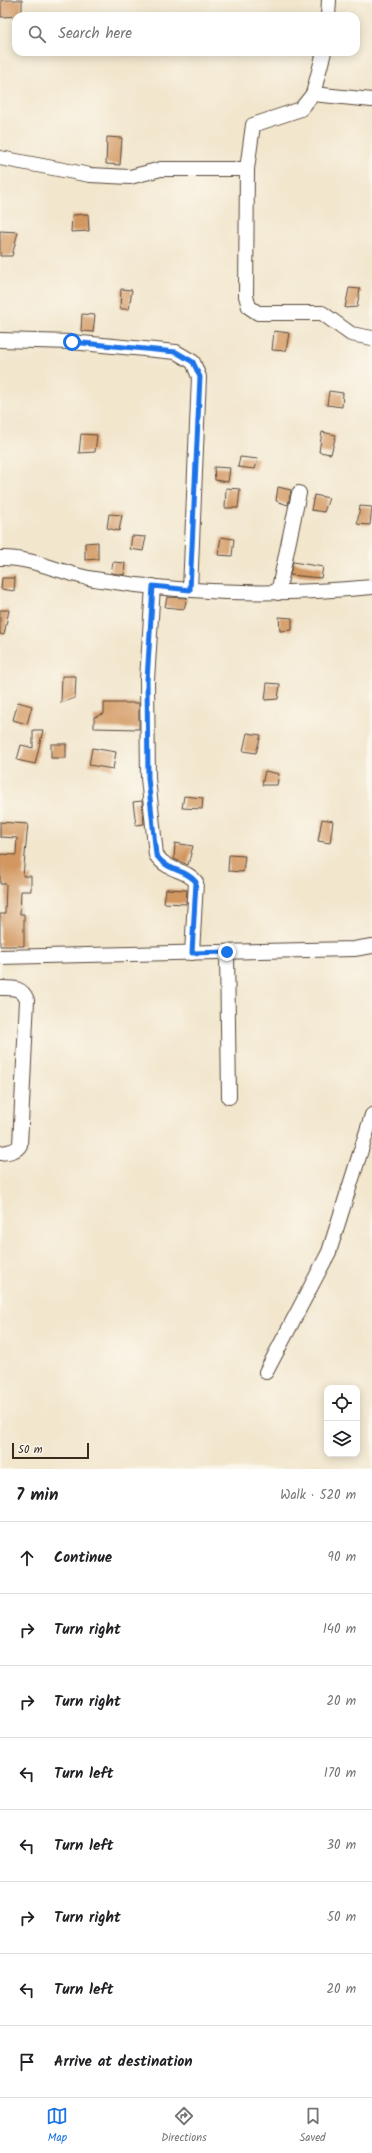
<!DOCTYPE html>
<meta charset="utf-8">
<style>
:root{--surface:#fff;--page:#f6f6f6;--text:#202124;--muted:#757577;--line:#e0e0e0;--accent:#1a73e8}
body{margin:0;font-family:Kalam,sans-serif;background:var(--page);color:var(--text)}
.controls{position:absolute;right:12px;bottom:12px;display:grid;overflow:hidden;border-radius:8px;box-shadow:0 2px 10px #0003}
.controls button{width:36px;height:36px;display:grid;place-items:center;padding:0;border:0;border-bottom:1px solid var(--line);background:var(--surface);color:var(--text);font:20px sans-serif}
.scale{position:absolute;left:12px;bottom:10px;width:77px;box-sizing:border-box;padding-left:4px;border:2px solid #3b2a1e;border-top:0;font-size:11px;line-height:14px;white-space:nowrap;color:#3b2a1e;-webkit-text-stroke:3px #fbf7ec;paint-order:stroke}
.stop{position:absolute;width:12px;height:12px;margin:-9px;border:3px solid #1a73e8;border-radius:50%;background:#fff}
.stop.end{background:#1a73e8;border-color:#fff;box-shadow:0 1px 4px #0008}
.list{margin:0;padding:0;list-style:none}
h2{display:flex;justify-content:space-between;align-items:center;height:52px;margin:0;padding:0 16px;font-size:17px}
h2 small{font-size:13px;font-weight:400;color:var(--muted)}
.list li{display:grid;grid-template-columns:26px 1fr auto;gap:12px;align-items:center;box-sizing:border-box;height:72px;padding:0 16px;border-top:1px solid var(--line)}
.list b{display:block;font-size:15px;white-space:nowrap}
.list em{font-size:13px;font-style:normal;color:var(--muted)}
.icon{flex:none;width:22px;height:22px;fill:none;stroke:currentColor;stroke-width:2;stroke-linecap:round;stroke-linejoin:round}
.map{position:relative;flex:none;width:372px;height:1469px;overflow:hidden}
.search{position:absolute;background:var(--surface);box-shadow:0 2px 10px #0003;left:12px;right:12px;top:12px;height:44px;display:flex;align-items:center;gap:10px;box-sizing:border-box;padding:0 14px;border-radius:12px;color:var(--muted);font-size:15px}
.sheet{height:628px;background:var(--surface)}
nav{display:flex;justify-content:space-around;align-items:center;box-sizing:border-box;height:56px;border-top:1px solid var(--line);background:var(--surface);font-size:11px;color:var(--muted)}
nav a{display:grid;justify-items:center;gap:2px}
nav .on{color:var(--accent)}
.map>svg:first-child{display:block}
.building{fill:#d39862}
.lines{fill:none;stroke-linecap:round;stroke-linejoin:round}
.minor-casing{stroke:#564638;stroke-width:16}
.minor{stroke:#fff;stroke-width:14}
.route{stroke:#1a73e8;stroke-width:5}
</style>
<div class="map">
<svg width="372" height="1469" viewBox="0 0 372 1469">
<rect width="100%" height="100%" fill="#fbf7ec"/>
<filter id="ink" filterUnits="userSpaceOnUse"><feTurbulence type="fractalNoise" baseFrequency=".025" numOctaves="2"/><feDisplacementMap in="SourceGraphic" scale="8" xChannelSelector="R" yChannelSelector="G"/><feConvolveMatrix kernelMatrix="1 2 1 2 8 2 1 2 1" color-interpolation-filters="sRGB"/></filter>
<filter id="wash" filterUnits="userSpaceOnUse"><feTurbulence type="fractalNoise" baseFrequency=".012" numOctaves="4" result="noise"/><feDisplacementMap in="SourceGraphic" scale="16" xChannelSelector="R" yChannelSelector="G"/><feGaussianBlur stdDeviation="0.9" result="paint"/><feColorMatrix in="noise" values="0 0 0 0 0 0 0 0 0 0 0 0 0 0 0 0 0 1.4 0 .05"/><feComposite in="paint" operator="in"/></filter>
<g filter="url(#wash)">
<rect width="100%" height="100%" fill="#f2e6cd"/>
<g id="blocks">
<g class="building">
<polygon points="1,0 22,0 22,16 1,17"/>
<polygon points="107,137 122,138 120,165 106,164"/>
<polygon points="88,214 89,231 71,232 72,215"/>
<polygon points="0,231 18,232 12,256 0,256"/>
<polygon points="349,288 360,289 357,307 345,308"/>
<polygon points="121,289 132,290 129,309 120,309"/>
<polygon points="82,314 95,315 93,332 81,331"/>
<polygon points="274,331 289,333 286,351 272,350"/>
<polygon points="329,391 343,393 342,407 327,405"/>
<polygon points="322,432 336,435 331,454 319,452"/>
<polygon points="81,434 97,435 95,452 79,453"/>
<polygon points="240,457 258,459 255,469 238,467"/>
<polygon points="214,467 230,468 228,482 215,480"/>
<polygon points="278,487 291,490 288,505 276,501"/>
<polygon points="226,488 240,489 238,508 225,508"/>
<polygon points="314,495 329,498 324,512 311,510"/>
<polygon points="360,506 372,507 370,525 357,524"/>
<polygon points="109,514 122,515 119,531 107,528"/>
<polygon points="132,536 146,537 143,551 130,549"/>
<polygon points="221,537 234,539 232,556 218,555"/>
<polygon points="98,542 98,559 85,560 85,543"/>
<polygon points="113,562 125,563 124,575 111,573"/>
<polygon points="293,562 323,567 321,578 290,575"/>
<polygon points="2,578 15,578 14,591 1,589"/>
<polygon points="167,597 187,598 184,609 165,607"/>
<polygon points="0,610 9,610 4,635 0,634"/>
<polygon points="279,617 292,618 292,630 280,631"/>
<polygon points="62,676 76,676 75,698 61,703"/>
<polygon points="267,683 280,684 278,699 265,700"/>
<polygon points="18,702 32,706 27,724 13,720"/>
<polygon points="104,703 139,703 139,729 94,728 94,717 104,714"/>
<polygon points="33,730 43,730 35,764 17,760 21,745 33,748"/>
<polygon points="247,733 261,735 256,753 243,751"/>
<rect x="51" y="744" width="15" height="14"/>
<polygon points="92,748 116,752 113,769 89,765"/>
<polygon points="265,771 279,774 277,785 262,785"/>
<polygon points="184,796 203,798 202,809 182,808"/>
<polygon points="142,801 144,824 136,825 133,802"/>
<polygon points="322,819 333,821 330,843 318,841"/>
<polygon points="0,822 28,824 23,876 31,876 31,891 21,891 20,914 24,914 24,946 0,946 0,914 5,914 6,884 0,884 0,854 16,855 17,838 0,837"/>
<polygon points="175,843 193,846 188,865 174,859"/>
<polygon points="229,855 245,856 243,872 228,871"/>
<polygon points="166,889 187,890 186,904 164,903"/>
</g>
</g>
</g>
<g filter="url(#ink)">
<use href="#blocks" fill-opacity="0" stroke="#564638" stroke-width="1"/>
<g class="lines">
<g class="minor-casing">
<g id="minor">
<polyline points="328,16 329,0"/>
<polyline points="313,94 324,52"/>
<polyline points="372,100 313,94 301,109 253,125 247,169 246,296 249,307 258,313 322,313 351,334 372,338"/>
<polyline points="0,158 90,175 130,177 161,169 247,169"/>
<polyline points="0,340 71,342 176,352 193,362 199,377 190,590"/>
<path d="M0 558C33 557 62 574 94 579 186 594 279 596 372 587"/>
<path d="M153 586 147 680 148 778 156 855C169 873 185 868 196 882L192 953"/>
<polyline points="278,593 299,493"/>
<polyline points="227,952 229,1097"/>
<polyline points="0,957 354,949 372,946"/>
<path d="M0 988C13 988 22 987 27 1000L20 1145C16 1152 7 1152 0 1153"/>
<polyline points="266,1372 329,1252 372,1115"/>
</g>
</g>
<use href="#minor" class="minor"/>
</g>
</g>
<g class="lines" filter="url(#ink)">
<path class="route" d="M72 342 176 352 193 362 200 377 190 590 153 586 147 680 148 778 156 855C169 873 185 868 196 882L192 953 227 952"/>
</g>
</svg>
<div class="controls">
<button><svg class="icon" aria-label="locate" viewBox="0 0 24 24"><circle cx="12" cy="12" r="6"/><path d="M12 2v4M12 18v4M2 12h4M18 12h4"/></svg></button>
<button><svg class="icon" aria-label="layers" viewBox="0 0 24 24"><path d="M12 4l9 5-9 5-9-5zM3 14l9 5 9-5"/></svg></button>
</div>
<div class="scale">50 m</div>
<div class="stop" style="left:72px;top:342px"></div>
<div class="stop end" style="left:227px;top:952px"></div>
<div class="search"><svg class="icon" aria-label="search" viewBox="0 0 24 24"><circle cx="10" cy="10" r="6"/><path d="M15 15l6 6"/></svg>Search here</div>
</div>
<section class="sheet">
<h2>7 min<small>Walk · 520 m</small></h2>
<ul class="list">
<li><svg class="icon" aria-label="ahead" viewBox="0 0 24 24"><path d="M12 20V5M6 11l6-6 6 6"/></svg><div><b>Continue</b></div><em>90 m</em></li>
<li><svg class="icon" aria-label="right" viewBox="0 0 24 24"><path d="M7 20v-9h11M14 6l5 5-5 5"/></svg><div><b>Turn right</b></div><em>140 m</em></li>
<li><svg class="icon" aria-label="right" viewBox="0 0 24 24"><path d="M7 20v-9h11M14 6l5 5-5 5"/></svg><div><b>Turn right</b></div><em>20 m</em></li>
<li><svg class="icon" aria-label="left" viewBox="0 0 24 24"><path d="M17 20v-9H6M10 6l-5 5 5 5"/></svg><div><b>Turn left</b></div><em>170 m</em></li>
<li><svg class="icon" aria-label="left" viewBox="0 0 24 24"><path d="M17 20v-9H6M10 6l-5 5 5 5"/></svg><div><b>Turn left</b></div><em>30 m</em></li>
<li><svg class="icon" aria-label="right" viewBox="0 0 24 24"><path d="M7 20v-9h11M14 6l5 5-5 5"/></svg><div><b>Turn right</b></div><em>50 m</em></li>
<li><svg class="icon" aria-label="left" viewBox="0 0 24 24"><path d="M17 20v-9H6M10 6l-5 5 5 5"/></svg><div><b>Turn left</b></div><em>20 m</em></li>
<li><svg class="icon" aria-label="arrive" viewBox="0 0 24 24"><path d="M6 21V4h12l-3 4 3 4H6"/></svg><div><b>Arrive at destination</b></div></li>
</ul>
</section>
<nav>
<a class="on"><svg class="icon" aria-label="map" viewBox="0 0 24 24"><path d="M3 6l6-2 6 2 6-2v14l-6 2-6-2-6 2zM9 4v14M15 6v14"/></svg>Map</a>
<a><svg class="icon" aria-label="directions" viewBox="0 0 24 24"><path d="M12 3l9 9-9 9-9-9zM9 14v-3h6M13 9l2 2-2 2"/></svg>Directions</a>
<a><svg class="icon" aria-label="saved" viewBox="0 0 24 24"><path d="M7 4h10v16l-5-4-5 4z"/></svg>Saved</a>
</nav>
